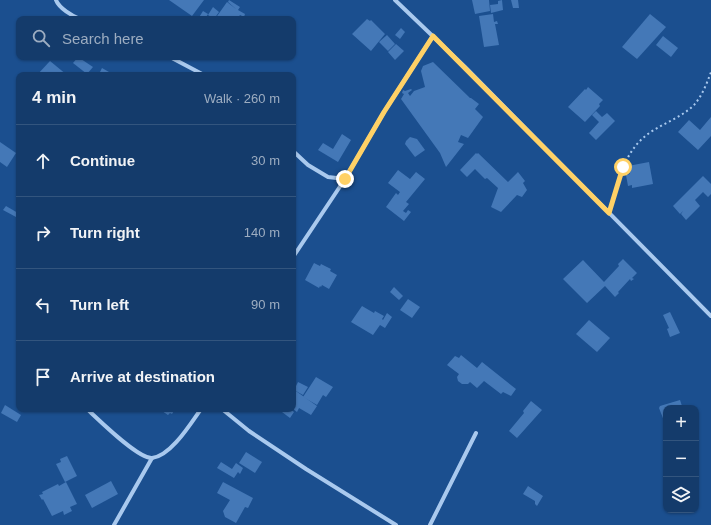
<!DOCTYPE html>
<meta charset="utf-8">
<style>
:root{--surface:#143b6b;--page:#214673;--text:#f1f3f6;--muted:#9dadc1;--line:#33557e}
body{margin:0;font-family:Helvetica,sans-serif;background:var(--page);color:var(--text)}
.controls{position:absolute;right:12px;bottom:12px;display:grid;overflow:hidden;border-radius:8px;box-shadow:0 1px 3px #0004}
.controls button{width:36px;height:36px;display:grid;place-items:center;padding:0;border:0;border-bottom:1px solid var(--line);background:var(--surface);color:var(--text);font:20px sans-serif}
.stop{position:absolute;width:12px;height:12px;margin:-9px;border:3px solid #ffd166;border-radius:50%;background:#fff}
.stop.end{background:#ffd166;border-color:#fff;box-shadow:0 1px 4px #0008}
.list{margin:0;padding:0;list-style:none}
h2{display:flex;justify-content:space-between;align-items:center;height:52px;margin:0;padding:0 16px;font-size:17px}
h2 small{font-size:13px;font-weight:400;color:var(--muted)}
.list li{display:grid;grid-template-columns:26px 1fr auto;gap:12px;align-items:center;box-sizing:border-box;height:72px;padding:0 16px;border-top:1px solid var(--line)}
.list b{display:block;font-size:15px;white-space:nowrap}
.list em{font-size:13px;font-style:normal;color:var(--muted)}
.icon{flex:none;width:22px;height:22px;fill:none;stroke:currentColor;stroke-width:2;stroke-linecap:round;stroke-linejoin:round}
.map{position:relative;flex:none;width:711px;height:525px;overflow:hidden}
.search{position:absolute;background:var(--surface);box-shadow:0 1px 3px #0004;left:16px;top:16px;width:280px;height:44px;display:flex;align-items:center;gap:10px;box-sizing:border-box;padding:0 14px;border-radius:8px;color:var(--muted);font-size:15px}
.panel{position:absolute;background:var(--surface);box-shadow:0 1px 3px #0004;left:16px;top:72px;width:280px;height:340px;border-radius:8px}
.map>svg:first-child{display:block}
.building{fill:#4478b7}
.lines{fill:none;stroke-linecap:round;stroke-linejoin:round}
.path{stroke:#a9c9ee;stroke-width:2;stroke-dasharray:2 3;stroke-linecap:butt}
.street{stroke:#a9c9ee;stroke-width:4}
.route{stroke:#ffd166;stroke-width:5}
</style>
<div class="map">
<svg width="711" height="525" viewBox="0 0 711 525">
<rect width="100%" height="100%" fill="#1b4f8f"/>
<g class="building">
<polygon points="169,0 204,0 192,16"/>
<polygon points="229,0 240,7 238,10 245,14 244,17 240,15 237,19 215,19 227,2 236,9 228,2"/>
<polygon points="472,0 489,0 490,11 475,14"/>
<polygon points="502,0 503,10 491,13 490,5 498,4 498,1"/>
<polygon points="511,0 518,0 519,8 513,8"/>
<polygon points="213,7 219,12 214,19 208,15"/>
<polygon points="203,11 208,14 205,19 198,19"/>
<polygon points="493,14 494,22 497,21 498,24 495,24 499,45 484,47 479,16"/>
<polygon points="650,14 666,27 637,59 622,47"/>
<polygon points="367,19 370,21 371,20 385,34 371,51 352,34"/>
<polygon points="401,28 405,32 400,39 395,35"/>
<polygon points="387,35 395,44 388,51 379,42"/>
<polygon points="663,36 678,48 671,57 656,45"/>
<polygon points="396,44 404,51 395,60 388,52"/>
<polygon points="78,57 93,67 87,74 73,63"/>
<polygon points="50,61 67,75 37,75"/>
<polygon points="433,62 470,98 471,98 479,104 475,109 483,117 468,138 461,135 458,142 464,144 446,167 440,153 401,99 404,94 402,93 403,90 405,91 411,89 412,90 408,93 410,96 414,91 425,87 421,71 423,66"/>
<polygon points="102,68 109,72 108,75 96,75 98,73 99,74"/>
<polygon points="588,87 603,100 599,104 600,106 585,122 568,107 585,89 586,90"/>
<polygon points="596,111 602,117 607,113 615,121 596,140 589,133 599,122 592,115"/>
<polygon points="711,117 711,136 698,150 678,132 689,120 700,130"/>
<polygon points="342,134 351,140 338,162 318,150 323,143 333,149"/>
<polygon points="410,137 417,139 425,150 415,157 405,144 406,141"/>
<polygon points="0,142 16,153 7,167 0,162"/>
<polygon points="476,153 477,154 478,153 508,182 518,172 525,181 523,183 527,190 522,197 517,195 501,212 491,207 498,188 487,178 485,179 475,169 467,177 460,170"/>
<polygon points="649,162 653,184 632,188 632,185 628,186 626,175 630,174 628,166"/>
<polygon points="398,170 410,179 416,172 425,179 406,202 409,204 403,211 406,213 408,210 411,212 404,221 386,207 396,193 398,195 400,192 388,183"/>
<polygon points="703,176 711,184 711,194 708,197 703,192 695,200 700,206 686,220 681,214 683,211 680,214 673,206"/>
<polygon points="6,206 18,213 16,217 3,210"/>
<polygon points="623,259 637,273 632,278 634,279 631,281 630,279 618,292 619,293 615,297 605,286 587,303 563,279 583,260 604,282 619,266 618,264"/>
<polygon points="314,263 320,266 321,264 331,269 330,271 337,275 329,289 322,285 321,287 320,286 319,288 305,280"/>
<polygon points="394,287 403,296 399,300 390,292"/>
<polygon points="408,299 420,307 412,318 400,310"/>
<polygon points="362,306 374,313 375,311 384,316 382,319 383,320 387,313 392,317 385,328 380,325 373,335 351,322"/>
<polygon points="670,312 680,333 670,337 667,329 669,328 663,315"/>
<polygon points="589,320 610,338 597,352 576,334"/>
<polygon points="461,355 477,368 482,362 516,389 511,396 503,392 501,394 484,381 477,388 470,382 468,384 462,384 458,381 457,377 459,374 447,365 455,356 459,358"/>
<polygon points="316,377 333,387 326,397 323,395 317,405 303,397"/>
<polygon points="298,382 308,387 303,395 294,390"/>
<polygon points="293,389 317,406 311,415 299,408 297,412 293,409"/>
<polygon points="680,400 682,406 684,408 666,408 666,426 659,408 660,406"/>
<polygon points="531,401 542,410 517,438 509,431 524,413 523,411"/>
<polygon points="5,405 21,415 17,422 1,413"/>
<polygon points="159,409 175,409 172,414 170,413 168,415"/>
<polygon points="284,409 290,409 294,412 290,418 282,412"/>
<polygon points="246,452 262,462 255,473 239,463"/>
<polygon points="67,456 77,476 65,482 56,464 61,462 60,459"/>
<polygon points="221,462 232,469 236,463 243,468 240,474 238,472 234,478 217,468"/>
<polygon points="111,481 118,494 92,508 85,495"/>
<polygon points="66,482 77,504 70,507 72,511 64,515 63,511 52,516 43,499 42,500 39,495 43,494 42,492 58,484 59,486"/>
<polygon points="223,482 253,498 248,508 245,507 236,523 225,517 223,511 230,500 217,493"/>
<polygon points="528,486 543,496 537,506 535,504 535,501 523,494"/>
</g>
<g class="lines">
<path class="path" d="M611 204C618 182 623 160 638 143 654 125 678 121 694 105 702 96 707 83 711 72"/>
<g class="street">
<path d="M56 0C59 8 72 16 80 19"/>
<polyline points="395,0 465,67 711,316"/>
<polyline points="170,57 204,75"/>
<polyline points="293,151 308,165 328,177 345,179"/>
<polyline points="293,257 345,179 384,112 433,36"/>
<path d="M87 409C98 419 138 459 152 458 171 456 191 423 201 409"/>
<polyline points="222,409 249,431 306,469 396,525"/>
<polyline points="114,525 152,458"/>
<polyline points="430,525 476,433"/>
</g>
</g>
<g class="lines">
<polyline class="route" points="345,179 384,112 433,36 609,213 623,167"/>
</g>
</svg>
<div class="controls">
<button>+</button>
<button>−</button>
<button><svg class="icon" aria-label="layers" viewBox="0 0 24 24"><path d="M12 4l9 5-9 5-9-5zM3 14l9 5 9-5"/></svg></button>
</div>
<div class="stop" style="left:623px;top:167px"></div>
<div class="stop end" style="left:345px;top:179px"></div>
<div class="search"><svg class="icon" aria-label="search" viewBox="0 0 24 24"><circle cx="10" cy="10" r="6"/><path d="M15 15l6 6"/></svg>Search here</div>
<section class="panel">
<h2>4 min<small>Walk · 260 m</small></h2>
<ul class="list">
<li><svg class="icon" aria-label="ahead" viewBox="0 0 24 24"><path d="M12 20V5M6 11l6-6 6 6"/></svg><div><b>Continue</b></div><em>30 m</em></li>
<li><svg class="icon" aria-label="right" viewBox="0 0 24 24"><path d="M7 20v-9h11M14 6l5 5-5 5"/></svg><div><b>Turn right</b></div><em>140 m</em></li>
<li><svg class="icon" aria-label="left" viewBox="0 0 24 24"><path d="M17 20v-9H6M10 6l-5 5 5 5"/></svg><div><b>Turn left</b></div><em>90 m</em></li>
<li><svg class="icon" aria-label="arrive" viewBox="0 0 24 24"><path d="M6 21V4h12l-3 4 3 4H6"/></svg><div><b>Arrive at destination</b></div></li>
</ul>
</section>
</div>
